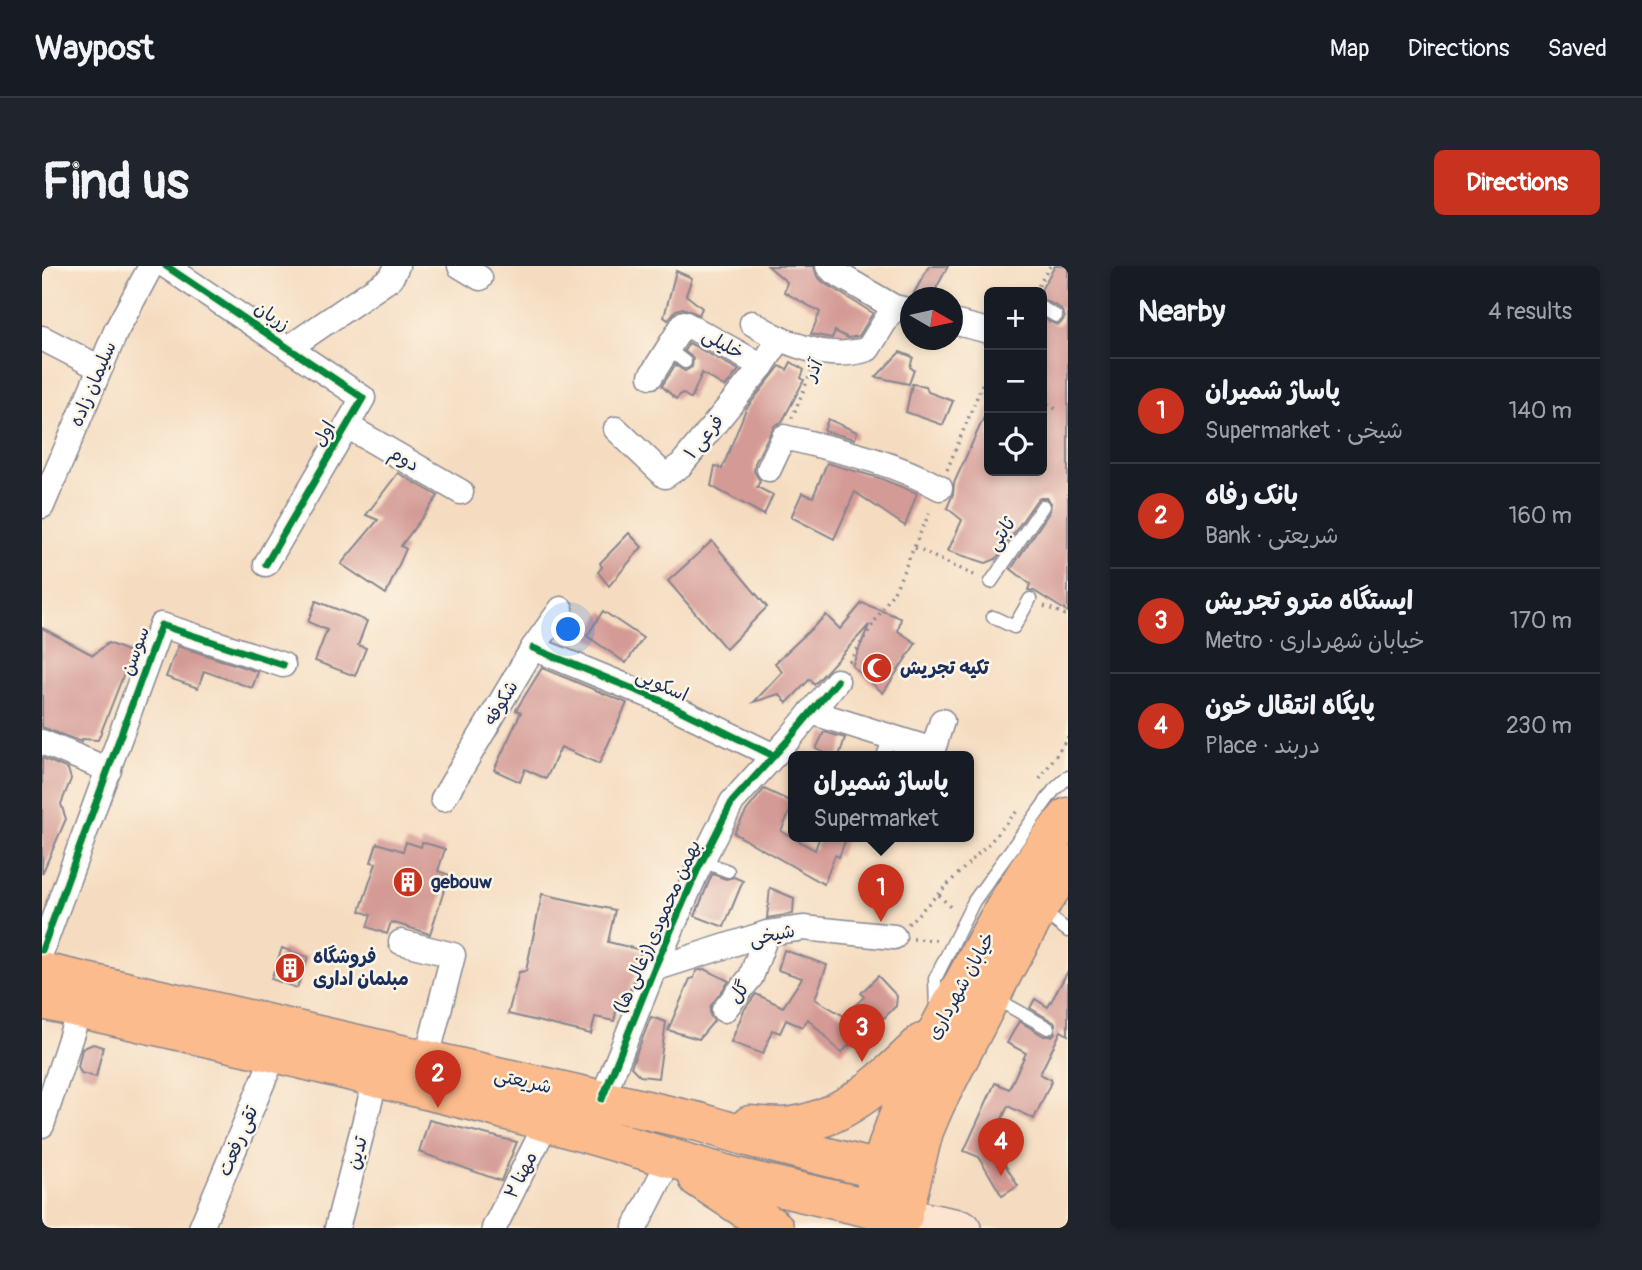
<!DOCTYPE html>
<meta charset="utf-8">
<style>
:root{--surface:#171b24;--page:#20242c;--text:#f1f3f6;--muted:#9ea1a6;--line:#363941;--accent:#c8321e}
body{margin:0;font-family:Pangolin,"Playpen Sans Arabic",sans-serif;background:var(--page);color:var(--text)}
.controls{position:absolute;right:21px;top:21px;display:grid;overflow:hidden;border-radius:10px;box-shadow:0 4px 10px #0003}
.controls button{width:63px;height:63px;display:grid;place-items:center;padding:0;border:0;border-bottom:2px solid var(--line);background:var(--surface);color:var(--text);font:35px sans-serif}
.compass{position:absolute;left:858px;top:21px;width:63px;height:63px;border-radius:50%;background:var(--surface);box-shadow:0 4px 10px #0003;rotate:99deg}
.you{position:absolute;left:527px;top:364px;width:24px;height:24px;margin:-18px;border:5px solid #fff;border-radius:50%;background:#1a73e8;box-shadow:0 0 0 10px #1a73e833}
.badge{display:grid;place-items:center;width:46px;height:46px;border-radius:50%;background:var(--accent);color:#fff;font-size:23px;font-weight:700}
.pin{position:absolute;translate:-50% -58px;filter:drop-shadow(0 2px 4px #0008)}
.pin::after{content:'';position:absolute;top:37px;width:24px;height:21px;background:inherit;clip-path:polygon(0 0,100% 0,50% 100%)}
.popup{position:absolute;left:746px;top:485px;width:186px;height:91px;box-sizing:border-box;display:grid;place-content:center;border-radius:10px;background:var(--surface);filter:drop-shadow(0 2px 5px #0005);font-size:23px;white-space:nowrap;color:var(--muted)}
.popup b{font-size:26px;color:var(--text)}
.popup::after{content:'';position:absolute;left:50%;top:100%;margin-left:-14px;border:14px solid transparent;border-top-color:var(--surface)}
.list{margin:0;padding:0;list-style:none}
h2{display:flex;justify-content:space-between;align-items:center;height:91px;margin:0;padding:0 28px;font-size:30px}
h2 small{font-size:23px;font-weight:400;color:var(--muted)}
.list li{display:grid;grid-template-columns:46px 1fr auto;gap:21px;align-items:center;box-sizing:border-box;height:105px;padding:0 28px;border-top:2px solid var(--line)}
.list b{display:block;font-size:26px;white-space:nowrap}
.list p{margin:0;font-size:23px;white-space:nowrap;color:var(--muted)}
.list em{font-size:23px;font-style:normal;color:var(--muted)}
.icon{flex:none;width:38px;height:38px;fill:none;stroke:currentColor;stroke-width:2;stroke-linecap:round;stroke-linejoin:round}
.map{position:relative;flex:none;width:1026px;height:962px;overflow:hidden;border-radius:10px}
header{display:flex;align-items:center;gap:42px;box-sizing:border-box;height:98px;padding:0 35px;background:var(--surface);border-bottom:2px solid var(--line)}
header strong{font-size:33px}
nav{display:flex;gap:38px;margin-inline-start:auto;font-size:24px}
.intro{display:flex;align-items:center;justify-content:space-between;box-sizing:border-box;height:168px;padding:0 42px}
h1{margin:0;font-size:49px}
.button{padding:18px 32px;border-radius:10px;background:var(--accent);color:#fff;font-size:24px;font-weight:700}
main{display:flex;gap:42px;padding:0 42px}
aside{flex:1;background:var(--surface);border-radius:10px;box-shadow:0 4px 10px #0003}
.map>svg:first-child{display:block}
.building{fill:#d49a95}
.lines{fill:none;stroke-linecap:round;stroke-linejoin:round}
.lane-casing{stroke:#88868f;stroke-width:15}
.street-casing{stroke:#88868f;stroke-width:27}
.secondary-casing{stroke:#88868f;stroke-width:38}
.primary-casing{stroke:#88868f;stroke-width:41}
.path{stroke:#88868f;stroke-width:3.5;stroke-dasharray:2 5;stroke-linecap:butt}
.lane{stroke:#fff;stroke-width:12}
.street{stroke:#fff;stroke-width:24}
.secondary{stroke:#fde4d1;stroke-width:35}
.primary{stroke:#fbbb8c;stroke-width:38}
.cycleway-casing{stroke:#fcf5e5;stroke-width:11}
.cycleway{stroke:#00873e;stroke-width:7}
.labels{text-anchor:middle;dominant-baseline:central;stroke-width:5;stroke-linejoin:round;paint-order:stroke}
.street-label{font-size:19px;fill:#1b2f5e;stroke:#fcf5e5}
.poi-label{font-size:19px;font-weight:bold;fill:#1b2f5e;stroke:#fcf5e5;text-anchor:start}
</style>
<header>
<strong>Waypost</strong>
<nav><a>Map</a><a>Directions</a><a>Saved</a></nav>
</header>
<div class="intro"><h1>Find us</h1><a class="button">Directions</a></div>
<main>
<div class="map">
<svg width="1026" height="962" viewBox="0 0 1026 962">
<rect width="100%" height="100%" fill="#fcf5e5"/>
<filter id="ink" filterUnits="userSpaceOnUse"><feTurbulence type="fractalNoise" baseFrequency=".0143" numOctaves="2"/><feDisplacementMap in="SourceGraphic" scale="14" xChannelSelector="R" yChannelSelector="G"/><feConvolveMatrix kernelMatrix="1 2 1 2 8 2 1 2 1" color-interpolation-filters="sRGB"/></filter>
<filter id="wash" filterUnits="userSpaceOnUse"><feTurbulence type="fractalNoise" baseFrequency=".00686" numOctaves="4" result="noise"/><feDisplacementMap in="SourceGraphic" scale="28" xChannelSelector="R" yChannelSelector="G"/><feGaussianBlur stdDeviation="1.57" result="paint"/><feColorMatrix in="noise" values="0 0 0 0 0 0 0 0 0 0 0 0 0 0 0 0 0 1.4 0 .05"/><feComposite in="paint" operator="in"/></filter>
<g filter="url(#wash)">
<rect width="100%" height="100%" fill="#f5dcc0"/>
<g id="blocks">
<g class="building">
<polygon points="726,0 772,0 775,10 782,17 831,47 817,70 806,72 793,65 790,72 769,68 778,46 742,26 745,16"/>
<polygon points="887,0 906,0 889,32 882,32 872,27"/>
<polygon points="1013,0 1026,0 1026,346 992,325 986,324 988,318 969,303 1008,245 1009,237 1005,232 998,232 994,235 954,293 944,297 906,285 920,254 905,242 911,228 912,217 947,140 947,205 1000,205 1000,52 1015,59 1019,57 1023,51 1018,42 1000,33 1000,22"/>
<polygon points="634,5 650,12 644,29 660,42 657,49 641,42 634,44 626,54 622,51"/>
<polygon points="647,77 697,104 683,121 660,107 649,133 640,127 634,133 620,120 633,99 643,105 650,101 651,92 642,85"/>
<polygon points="858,86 871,91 868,101 872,104 867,118 834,111"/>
<polygon points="749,96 762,104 759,112 762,114 740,156 733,159 729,165 713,197 712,205 718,215 715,221 731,229 722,249 669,220 673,200 680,203 704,143 738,100 745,104"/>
<polygon points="870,118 884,120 886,126 911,135 901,159 864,146"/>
<polygon points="786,153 815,166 813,173 782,165"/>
<polygon points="785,197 837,212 875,227 863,260 813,226 792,273 749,251 760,227 771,231"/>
<polygon points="356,207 396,230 359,280 364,283 344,328 299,298 336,254 324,249"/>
<polygon points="587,267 600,281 567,320 556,306 560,301 558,297"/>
<polygon points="670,275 725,341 684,383 626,315"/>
<polygon points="274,335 325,355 316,379 324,382 313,410 273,395 285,364 266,356"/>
<polygon points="820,337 859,352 856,365 874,377 841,427 810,400 827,359 772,419 768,413 745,437 737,428 712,436 740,406 733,397 784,349 798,363"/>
<polygon points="561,345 601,372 584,397 545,370"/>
<polygon points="0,362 51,389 66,377 90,387 56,474 40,473 39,476 0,461"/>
<polygon points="136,380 216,406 210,422 162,405 156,422 124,411"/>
<polygon points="500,402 585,437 557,498 519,481 504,513 483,503 478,516 452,504 479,446 474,444"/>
<polygon points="782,466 803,472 797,490 790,490 774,483"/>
<polygon points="0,492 26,503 29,513 19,538 24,553 0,608"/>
<polygon points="722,523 752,537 739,565 773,584 778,570 805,570 797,591 793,589 782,618 692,567 705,544"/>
<polygon points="364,576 379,581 380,576 403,583 396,605 407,609 388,668 349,656 345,668 325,661 329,649 318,645 334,597 329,596 335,577 361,585"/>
<polygon points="670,608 684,613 692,611 701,615 682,661 653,650"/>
<polygon points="728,622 752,632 751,648 725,652"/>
<polygon points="500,628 573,644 566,676 599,684 594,709 584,733 577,733 572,755 553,751 549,768 466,748 477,706 484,705"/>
<polygon points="240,682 266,691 255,722 229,713"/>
<polygon points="742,684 785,699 773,733 802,750 822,731 819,727 836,710 855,730 854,740 842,752 838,749 799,787 766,753 760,761 744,754 738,767 730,764 721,788 689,776 702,744 714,728 741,741 760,712 736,704"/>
<polygon points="662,703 687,715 668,741 668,749 672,755 657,773 626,764 648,713 652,712 654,705"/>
<polygon points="1026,705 1026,769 1019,765 998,808 1010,814 992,853 966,840 949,876 976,920 960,930 937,891 922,885 953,817 967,823 984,787 965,777 977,755 1002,770 1010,770 1013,767 1013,757 988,742 993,733 1006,741"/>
<polygon points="609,751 624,756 616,812 598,810 589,801"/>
<polygon points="51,778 61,781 54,811 39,807 36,800 40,783"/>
<polygon points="387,854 475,876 459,915 377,886"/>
</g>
</g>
</g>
<g filter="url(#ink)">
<use href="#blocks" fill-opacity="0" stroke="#88868f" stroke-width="2"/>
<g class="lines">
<g class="lane-casing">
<g id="lane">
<polyline points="1000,42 1014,50"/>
<polyline points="626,83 643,96"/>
<polyline points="949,316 1001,240"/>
<polyline points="951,351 972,361 988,333"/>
<polyline points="841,490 848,471"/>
<polyline points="660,595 686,605"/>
<polyline points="1001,646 1026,665"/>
<polyline points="951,731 1006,762"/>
<polyline points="894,743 893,713 932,635 1012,524 1026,511"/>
</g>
</g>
<g class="street-casing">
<g id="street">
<polyline points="124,0 321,132 224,298"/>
<polyline points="418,0 438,12"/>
<polyline points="786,0 792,6 852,41 869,45"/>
<polyline points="911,56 947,65"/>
<path d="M710 57C745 79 786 96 826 83L852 41"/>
<polyline points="0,72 58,102"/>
<polyline points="248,81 349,12 355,0"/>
<polyline points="609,110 642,57 720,100"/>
<polyline points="305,160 419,226"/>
<polyline points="574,163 623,210 639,199 720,100 737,74"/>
<path d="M727 203 742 171C795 184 850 195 898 222"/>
<polyline points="0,240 74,65 109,0"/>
<polyline points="491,382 613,432 732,490"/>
<polyline points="769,446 891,484"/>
<polyline points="0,476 67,504"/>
<polyline points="889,490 900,455"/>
<polyline points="401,533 491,382 519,343"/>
<polyline points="359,676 411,689 385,792"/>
<polyline points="0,684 119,359 241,399"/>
<polyline points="612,703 725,667 762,662 852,671"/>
<polyline points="682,744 709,711 725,667"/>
<polyline points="560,833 612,703 655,605 690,536 747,473 795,415"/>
<polyline points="0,859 38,742"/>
<polyline points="159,962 233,787"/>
<polyline points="295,962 334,812"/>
<polyline points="452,962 505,856"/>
<polyline points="593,962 628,893"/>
</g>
</g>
<g class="secondary-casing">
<polyline id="secondary" points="861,950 921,962"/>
</g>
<g class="primary-casing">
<g id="primary">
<polyline points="0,706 657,856 706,871 869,912"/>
<polyline points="0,734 233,787 445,839 694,911 861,950"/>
<path d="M708 859C719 860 731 861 741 861 799 857 841 815 880 777"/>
<polyline points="656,912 732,962"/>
<path d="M832 929C849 852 883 786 921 718 952 659 983 602 1026 551"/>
<polyline points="864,936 882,865 893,839 965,699 1002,633 1026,599"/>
</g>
</g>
<g class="path">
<polyline points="993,26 1008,0"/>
<polyline points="1000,134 1017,145"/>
<polyline points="750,152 770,104"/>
<polyline points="905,204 940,119 947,106"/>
<polyline points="873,282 934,310"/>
<polyline points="1002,340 1026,350"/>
<polyline points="807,396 854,322 889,243"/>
<polyline points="998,513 1026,471"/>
<polyline points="897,629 910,643"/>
<polyline points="866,658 950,574 975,545"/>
<polyline points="871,673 895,674"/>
</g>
<use href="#lane" class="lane"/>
<use href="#street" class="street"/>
<use href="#secondary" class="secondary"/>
<use href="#primary" class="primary"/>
<g class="cycleway-casing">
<g id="cycleway">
<polyline points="124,0 321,132 224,298"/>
<polyline points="491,382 613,432 732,490"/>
<polyline points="0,684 119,359 241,399"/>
<polyline points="560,833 612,703 655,605 690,536 747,473 795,415"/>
</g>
</g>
<use href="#cycleway" class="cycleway"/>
</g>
</g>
<defs>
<g id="mosque-disc" transform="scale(1.575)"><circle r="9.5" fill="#c8321e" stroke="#fcf5e5"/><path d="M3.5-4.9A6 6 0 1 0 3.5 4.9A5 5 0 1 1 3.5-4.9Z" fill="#fff"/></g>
<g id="building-disc" transform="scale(1.575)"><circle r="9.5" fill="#c8321e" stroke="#fcf5e5"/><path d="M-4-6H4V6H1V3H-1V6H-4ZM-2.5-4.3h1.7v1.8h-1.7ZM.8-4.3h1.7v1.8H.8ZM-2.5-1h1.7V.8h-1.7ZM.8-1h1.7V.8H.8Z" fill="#fff"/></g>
</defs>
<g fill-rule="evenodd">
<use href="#mosque-disc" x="835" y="402"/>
<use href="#building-disc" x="366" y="616"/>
<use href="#building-disc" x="248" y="702"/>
</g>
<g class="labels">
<g class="street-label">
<text transform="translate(230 50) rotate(33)">زربان</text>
<text transform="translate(681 78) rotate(29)">خلیلی</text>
<text transform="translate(771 104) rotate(-64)">آذر</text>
<text transform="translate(51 118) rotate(-67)">سلیمان زاده</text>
<text transform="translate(282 168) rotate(-59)">اول</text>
<text transform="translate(662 171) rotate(-51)">فرعی ۱</text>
<text transform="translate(362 193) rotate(30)">دوم</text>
<text transform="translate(959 268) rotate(-56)">ثابتی</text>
<text transform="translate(93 385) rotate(-70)">سوسن</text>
<text transform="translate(620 419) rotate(24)">اسکویی</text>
<text transform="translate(459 437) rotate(-59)">شکوفه</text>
<text transform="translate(615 661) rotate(-66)">بهمن محمودی(زغالی ها)</text>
<text transform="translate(730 669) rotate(-12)">شیخی</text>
<text transform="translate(919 720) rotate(-61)">خیابان شهرداری</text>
<text transform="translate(697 726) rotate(-51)">گل</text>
<text transform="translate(481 815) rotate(13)">شریعتی</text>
<text transform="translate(196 875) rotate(-67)">تقی رفعت</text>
<text transform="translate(315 887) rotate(-75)">تدین</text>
<text transform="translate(479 909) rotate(-63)">مهنا ۲</text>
</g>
<g class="poi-label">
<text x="858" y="402">تکیه تجریش</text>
<text x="389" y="616">gebouw</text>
<text x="271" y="691">فروشگاه<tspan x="271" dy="22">مبلمان اداری</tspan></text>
</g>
</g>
</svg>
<div class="controls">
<button>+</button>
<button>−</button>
<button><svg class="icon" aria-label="locate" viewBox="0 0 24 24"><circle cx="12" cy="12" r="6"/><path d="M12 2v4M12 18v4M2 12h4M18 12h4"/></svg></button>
</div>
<svg class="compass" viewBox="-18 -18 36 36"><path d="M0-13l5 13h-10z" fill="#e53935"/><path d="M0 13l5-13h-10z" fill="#9ea1a6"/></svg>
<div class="you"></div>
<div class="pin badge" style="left:839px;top:656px">1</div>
<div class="popup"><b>پاساژ شمیران</b>Supermarket</div>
<div class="pin badge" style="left:396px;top:842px">2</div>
<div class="pin badge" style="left:820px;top:796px">3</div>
<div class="pin badge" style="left:959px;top:910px">4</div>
</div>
<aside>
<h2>Nearby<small>4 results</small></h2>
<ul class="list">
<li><span class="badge">1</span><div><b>پاساژ شمیران</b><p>Supermarket · شیخی</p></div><em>140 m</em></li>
<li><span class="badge">2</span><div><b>بانک رفاه</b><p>Bank · شریعتی</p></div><em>160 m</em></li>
<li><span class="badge">3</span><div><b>ایستگاه مترو تجریش</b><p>Metro · خیابان شهرداری</p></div><em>170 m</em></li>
<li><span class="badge">4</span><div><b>پایگاه انتقال خون</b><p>Place · دربند</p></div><em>230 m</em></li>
</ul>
</aside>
</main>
